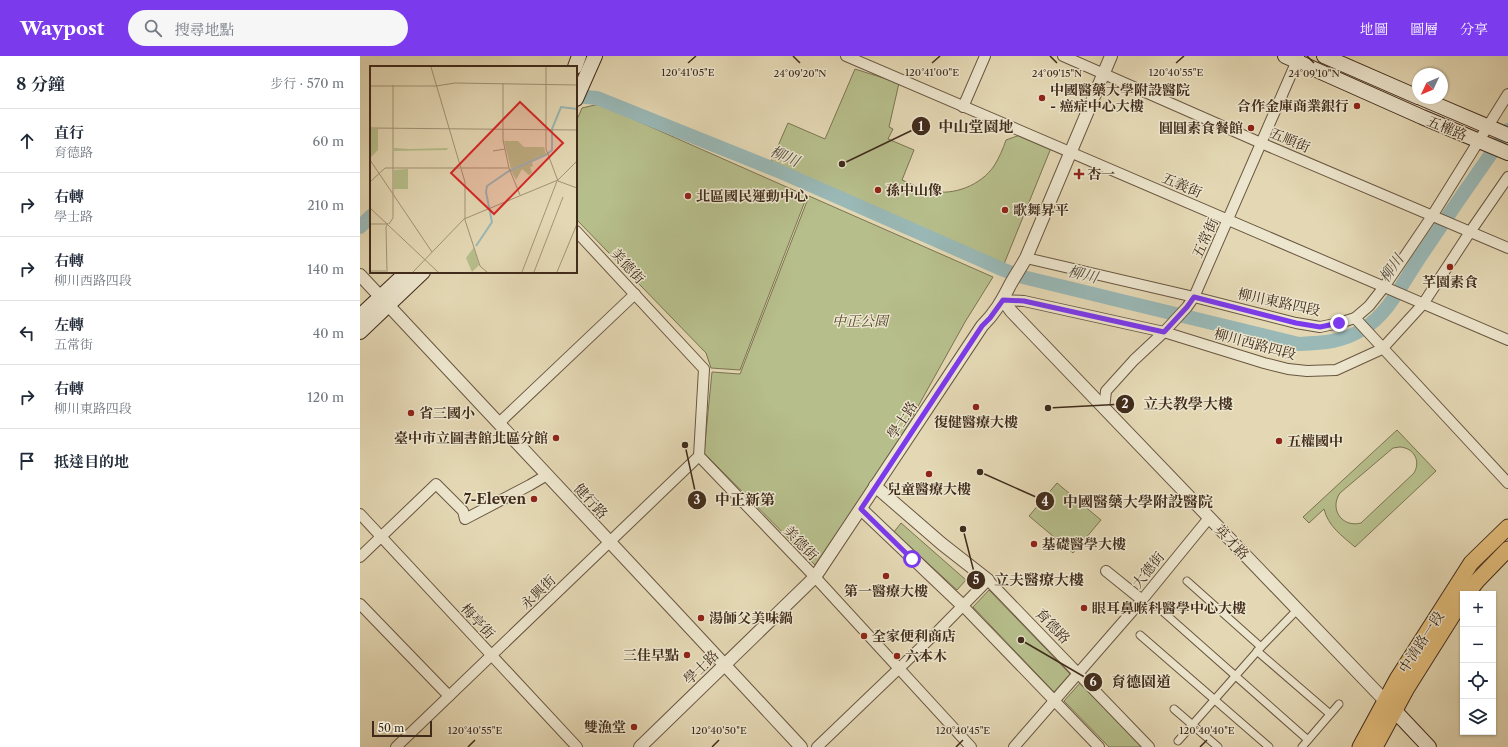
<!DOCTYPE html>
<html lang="zh-TW">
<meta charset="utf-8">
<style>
:root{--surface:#fff;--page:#f6f6f7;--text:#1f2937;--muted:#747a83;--line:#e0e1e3;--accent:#7c3aed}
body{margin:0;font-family:"Libre Caslon Text","Noto Serif TC",serif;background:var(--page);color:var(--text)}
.controls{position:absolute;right:12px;bottom:12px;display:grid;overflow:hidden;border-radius:0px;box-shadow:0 1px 3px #0004}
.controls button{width:36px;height:36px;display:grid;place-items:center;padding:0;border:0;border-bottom:1px solid var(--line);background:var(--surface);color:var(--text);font:20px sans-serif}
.compass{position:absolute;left:1052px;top:12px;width:36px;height:36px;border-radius:50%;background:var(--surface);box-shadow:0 1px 3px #0004;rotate:226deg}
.scale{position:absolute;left:12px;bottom:10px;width:60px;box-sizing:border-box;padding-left:4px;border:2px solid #402b1b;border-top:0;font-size:11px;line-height:14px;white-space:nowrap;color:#402b1b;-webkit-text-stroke:3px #ede6ce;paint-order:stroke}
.stop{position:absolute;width:12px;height:12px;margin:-9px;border:3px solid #7c3aed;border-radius:50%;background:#fff}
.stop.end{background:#7c3aed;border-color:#fff;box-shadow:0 1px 4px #0008}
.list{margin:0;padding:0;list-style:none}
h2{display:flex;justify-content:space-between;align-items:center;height:52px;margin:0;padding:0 16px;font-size:17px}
h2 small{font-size:13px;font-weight:400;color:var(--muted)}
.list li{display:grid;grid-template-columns:26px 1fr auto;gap:12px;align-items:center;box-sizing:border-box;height:64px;padding:0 16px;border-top:1px solid var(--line)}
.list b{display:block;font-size:15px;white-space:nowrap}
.list p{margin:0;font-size:13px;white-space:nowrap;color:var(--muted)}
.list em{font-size:13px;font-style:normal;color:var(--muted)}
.icon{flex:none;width:22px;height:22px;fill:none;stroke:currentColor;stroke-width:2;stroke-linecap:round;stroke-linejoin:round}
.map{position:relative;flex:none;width:1148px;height:691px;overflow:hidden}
header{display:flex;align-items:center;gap:24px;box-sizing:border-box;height:56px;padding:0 20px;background:var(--accent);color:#fff}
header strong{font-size:19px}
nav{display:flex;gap:22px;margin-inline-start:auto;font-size:14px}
.search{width:280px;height:36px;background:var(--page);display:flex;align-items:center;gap:10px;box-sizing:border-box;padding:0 14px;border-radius:22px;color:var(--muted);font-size:15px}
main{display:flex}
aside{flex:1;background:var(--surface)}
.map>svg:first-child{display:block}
.green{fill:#b6be8b;stroke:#7b7453;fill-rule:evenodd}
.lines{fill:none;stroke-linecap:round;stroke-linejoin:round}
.river{stroke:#99b8b6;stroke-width:14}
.pedestrian-casing{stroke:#695641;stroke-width:9}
.minor-casing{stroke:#695641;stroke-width:12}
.tertiary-casing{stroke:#695641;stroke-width:14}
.secondary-casing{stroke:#402b1b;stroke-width:16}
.primary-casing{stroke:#402b1b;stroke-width:17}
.pedestrian{stroke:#ede6ce;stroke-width:7}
.minor{stroke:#ede6ce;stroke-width:10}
.tertiary{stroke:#ede6ce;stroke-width:12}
.secondary{stroke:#ede6ce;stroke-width:14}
.primary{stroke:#e2bc7a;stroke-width:15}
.route{stroke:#7c3aed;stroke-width:5}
.ticks{fill:none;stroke:#402b1b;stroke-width:1.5}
.poi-dot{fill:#8f2418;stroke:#ede6ce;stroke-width:1.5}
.labels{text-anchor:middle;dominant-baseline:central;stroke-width:3;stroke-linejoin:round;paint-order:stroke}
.poi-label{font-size:14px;font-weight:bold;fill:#402b1b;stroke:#ede6ce;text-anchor:start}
.street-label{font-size:14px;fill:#402b1b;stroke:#ede6ce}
.park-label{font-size:14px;font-style:italic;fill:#584831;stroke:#ede6ce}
.water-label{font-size:15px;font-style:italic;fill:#564e42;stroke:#ede6ce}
.inset-river{fill:none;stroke:#99b8b6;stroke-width:2}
.inset-road{fill:none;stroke:#a29377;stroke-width:1}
.view{fill:#d62828;fill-opacity:0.15;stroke:#d62828;stroke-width:2}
.inset-edge{fill:none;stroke:#402b1b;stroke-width:2}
.ticks-label{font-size:10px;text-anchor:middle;fill:#402b1b;stroke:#ede6ce;stroke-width:3;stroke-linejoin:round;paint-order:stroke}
.leader{fill:none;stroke:#402b1b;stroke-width:1.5}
.callout-dot{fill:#402b1b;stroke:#ede6ce;stroke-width:1.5}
.mark-label{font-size:12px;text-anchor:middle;font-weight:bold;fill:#fff}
.callout-label{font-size:15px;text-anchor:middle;font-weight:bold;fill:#402b1b;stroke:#ede6ce;stroke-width:3;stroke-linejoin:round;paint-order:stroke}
</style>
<header>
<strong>Waypost</strong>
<div class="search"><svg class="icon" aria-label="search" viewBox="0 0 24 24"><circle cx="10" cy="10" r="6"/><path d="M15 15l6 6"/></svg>搜尋地點</div>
<nav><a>地圖</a><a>圖層</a><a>分享</a></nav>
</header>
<main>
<aside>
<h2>8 分鐘<small>步行 · 570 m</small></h2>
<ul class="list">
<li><svg class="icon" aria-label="ahead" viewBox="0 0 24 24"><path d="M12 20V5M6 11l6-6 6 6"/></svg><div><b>直行</b><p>育德路</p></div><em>60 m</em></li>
<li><svg class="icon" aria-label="right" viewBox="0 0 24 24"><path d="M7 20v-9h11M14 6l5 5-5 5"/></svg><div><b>右轉</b><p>學士路</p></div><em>210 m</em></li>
<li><svg class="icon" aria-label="right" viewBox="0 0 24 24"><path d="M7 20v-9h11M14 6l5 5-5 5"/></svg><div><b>右轉</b><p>柳川西路四段</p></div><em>140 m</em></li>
<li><svg class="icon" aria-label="left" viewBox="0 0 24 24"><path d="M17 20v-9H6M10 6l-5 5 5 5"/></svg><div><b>左轉</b><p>五常街</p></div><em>40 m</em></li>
<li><svg class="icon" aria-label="right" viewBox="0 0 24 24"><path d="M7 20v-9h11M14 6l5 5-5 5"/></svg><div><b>右轉</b><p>柳川東路四段</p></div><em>120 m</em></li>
<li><svg class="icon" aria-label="arrive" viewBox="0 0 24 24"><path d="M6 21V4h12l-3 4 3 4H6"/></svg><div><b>抵達目的地</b></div></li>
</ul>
</aside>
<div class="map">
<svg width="1148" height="691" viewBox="0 0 1148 691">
<rect width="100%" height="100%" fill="#e4d8b4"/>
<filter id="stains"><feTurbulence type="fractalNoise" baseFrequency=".005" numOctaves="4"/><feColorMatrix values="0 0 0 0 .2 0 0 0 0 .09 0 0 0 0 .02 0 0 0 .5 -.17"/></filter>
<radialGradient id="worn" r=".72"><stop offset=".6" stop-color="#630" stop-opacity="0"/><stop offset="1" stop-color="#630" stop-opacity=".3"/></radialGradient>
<g class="green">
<path d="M495 13 539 27 529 71 533 73 528 83 554 94 542 124C551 128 561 133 571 135 594 140 621 129 634 110 639 102 643 93 646 84L660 79 691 92 644 208 411 106 428 67 465 83Z"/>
<polygon points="239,48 447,140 380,314 351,312 346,297 216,163 216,66 222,52"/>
<polygon points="449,140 633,221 605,266 531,399 455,509 344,397 352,316 380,318"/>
<path d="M1037 374 1076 415 995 491C982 480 968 470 964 453L949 467 943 461ZM1040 391C1054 392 1061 405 1054 417L1001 467C982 472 969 453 980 437L1033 392Z"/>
<polygon points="697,427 741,464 713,497 669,460"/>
<polygon points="541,467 606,524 597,534 534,476"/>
<polygon points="629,534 710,618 694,636 613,551"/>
<polygon points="720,627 782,691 749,691 704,645"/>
</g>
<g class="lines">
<g class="river">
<path d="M216 40 237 42 421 116 644 214 663 221 939 288C963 287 983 286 1003 273 1028 258 1042 228 1058 204 1087 161 1117 117 1148 74"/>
<polyline points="0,171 11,160"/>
</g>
<g class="pedestrian-casing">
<g id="pedestrian">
<polyline points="827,525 901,591"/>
<polyline points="801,554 948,684"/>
<polyline points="780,579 909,691"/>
<polyline points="897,595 970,658"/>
<polyline points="814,653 858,691"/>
<polyline points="818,685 901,591 937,554"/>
<polyline points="942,691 979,648"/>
</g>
</g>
<g class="minor-casing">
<g id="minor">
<polyline points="486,0 1148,284"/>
<polyline points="703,0 901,87 1148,192"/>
<polyline points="603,51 625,0"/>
<polyline points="216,175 344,313 339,400 455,521 611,691"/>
<polyline points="666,202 834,241 936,267 960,271 979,267 995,262 1009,250 1024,231 1072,160 1148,38"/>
<polyline points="643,244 664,245 804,276 904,307 928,313 947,315 976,314 1022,293 1063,248 1110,176 1148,121"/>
<polyline points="995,262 1148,427"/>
<polyline points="744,353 746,335 774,304 804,276 827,251 834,241 939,0"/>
<polyline points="139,367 275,238"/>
<polyline points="0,458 217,691"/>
<polyline points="0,501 76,428 103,455 105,463 170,429 187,419"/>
<polyline points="746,515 782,544"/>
<polyline points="0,548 89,640"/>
<polyline points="603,550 739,691"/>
<polyline points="36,691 339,400"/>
<polyline points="457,691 578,575 628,524 789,691"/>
<polyline points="654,691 782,544 849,462"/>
</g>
</g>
<g class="tertiary-casing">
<g id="tertiary">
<polyline points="0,219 321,562 441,691"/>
<polyline points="643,244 651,255 1030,650"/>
<polyline points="515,430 582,488 628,524"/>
<polyline points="501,453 603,550"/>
<path d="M280 691 455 521 622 270C635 257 642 245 650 229 655 220 661 211 666 202L751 0"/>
</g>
</g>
<g class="secondary-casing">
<g id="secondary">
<polyline points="925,0 1062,61 1148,97"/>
<polyline points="964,0 1058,41"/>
<polyline points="215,11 219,0"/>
<polyline points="1061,42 1148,79"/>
<polyline points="216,43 235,0"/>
<polyline points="0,260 47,216"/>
<polyline points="0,276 63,216"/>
<polyline points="1035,655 1069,691"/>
</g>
</g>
<g class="primary-casing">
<g id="primary">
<polyline points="1107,538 1117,525 1148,493"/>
<polyline points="1000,691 1037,623 1111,507 1148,471"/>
<polyline points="1015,691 1047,632 1103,543"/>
</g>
</g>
<use href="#pedestrian" class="pedestrian"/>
<use href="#minor" class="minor"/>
<use href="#tertiary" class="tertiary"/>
<use href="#secondary" class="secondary"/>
<use href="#primary" class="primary"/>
</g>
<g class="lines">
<polyline class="route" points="552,503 501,453 622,270 630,262 643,244 664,245 804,276 827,251 834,241 936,267 960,271 979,267"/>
</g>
<path class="ticks" d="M433 0 440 7M690 0 697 7M947 0 954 7M328 7 336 0M572 7 580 0M816 7 824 0M108 691 115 684M352 691 359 684M596 691 603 684M840 691 847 684"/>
<g class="poi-dot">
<circle cx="682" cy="42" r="4"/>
<circle cx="997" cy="50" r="4"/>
<circle cx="891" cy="72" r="4"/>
<path d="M717 112h4v4h4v4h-4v4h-4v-4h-4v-4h4z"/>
<circle cx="518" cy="134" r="4"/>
<circle cx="328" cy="140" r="4"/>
<circle cx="645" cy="154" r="4"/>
<circle cx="1090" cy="211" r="4"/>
<circle cx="616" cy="351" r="4"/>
<circle cx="51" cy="357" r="4"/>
<circle cx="196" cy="382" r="4"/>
<circle cx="919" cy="385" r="4"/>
<circle cx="569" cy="418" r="4"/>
<circle cx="174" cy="443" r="4"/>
<circle cx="674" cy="488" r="4"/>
<circle cx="526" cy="520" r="4"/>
<circle cx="724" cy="552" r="4"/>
<circle cx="341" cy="562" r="4"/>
<circle cx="504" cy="580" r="4"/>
<circle cx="327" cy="599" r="4"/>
<circle cx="537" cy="600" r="4"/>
<circle cx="274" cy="671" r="4"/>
</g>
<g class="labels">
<g class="poi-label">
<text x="690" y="34">中國醫藥大學附設醫院<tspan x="690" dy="16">- 癌症中心大樓</tspan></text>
<text x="989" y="50" text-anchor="end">合作金庫商業銀行</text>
<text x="883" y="72" text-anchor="end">圓圓素食餐館</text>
<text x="727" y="118">杏一</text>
<text x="526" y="134">孫中山像</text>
<text x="336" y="140">北區國民運動中心</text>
<text x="653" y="154">歌舞昇平</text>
<text x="1090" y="226" text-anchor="middle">芊園素食</text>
<text x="59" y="357">省三國小</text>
<text x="616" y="366" text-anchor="middle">復健醫療大樓</text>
<text x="188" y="382" text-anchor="end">臺中市立圖書館北區分館</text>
<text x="927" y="385">五權國中</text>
<text x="569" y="433" text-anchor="middle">兒童醫療大樓</text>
<text x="166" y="443" text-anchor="end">7-Eleven</text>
<text x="682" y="488">基礎醫學大樓</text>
<text x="526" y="535" text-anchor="middle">第一醫療大樓</text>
<text x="732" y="552">眼耳鼻喉科醫學中心大樓</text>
<text x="349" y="562">湯師父美味鍋</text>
<text x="512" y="580">全家便利商店</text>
<text x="319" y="599" text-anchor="end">三佳早點</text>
<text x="545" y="600">六本木</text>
<text x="266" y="671" text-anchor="end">雙漁堂</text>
</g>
<g class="street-label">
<text transform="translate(1087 72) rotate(22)">五權路</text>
<text transform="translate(930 84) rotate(23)">五順街</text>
<text transform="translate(822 129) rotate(23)">五義街</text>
<text transform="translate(845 182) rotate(-65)">五常街</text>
<text transform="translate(268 210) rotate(47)">美德街</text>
<text transform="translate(919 246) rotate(12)">柳川東路四段</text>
<text transform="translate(895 288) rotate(15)">柳川西路四段</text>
<text transform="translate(542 364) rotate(-56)">學士路</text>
<text transform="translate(231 445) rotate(47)">健行路</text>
<text transform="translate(872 486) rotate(46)">英才路</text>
<text transform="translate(441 487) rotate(46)">美德街</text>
<text transform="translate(788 514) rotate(-51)">大德街</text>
<text transform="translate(178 536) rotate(-44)">永興街</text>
<text transform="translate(118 565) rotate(47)">梅亭街</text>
<text transform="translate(693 570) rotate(46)">育德路</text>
<text transform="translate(1061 586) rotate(-57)">中清路一段</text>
<text transform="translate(341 611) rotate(-44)">學士路</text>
</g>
<g class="park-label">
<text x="500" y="265">中正公園</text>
</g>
<g class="water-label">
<text transform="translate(425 100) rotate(23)">柳川</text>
<text transform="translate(1031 212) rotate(-55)">柳川</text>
<text transform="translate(723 218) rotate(14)">柳川</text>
</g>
</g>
<g transform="translate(10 10)">
<rect width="207" height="207" fill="#e4d8b4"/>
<path d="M0 63H8V84L0 92ZM134 75H148L154 81H174L176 88 141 103ZM24 82 40 83 78 82 77 84 24 85ZM162 96 163 100 160 101 162 107 159 109 152 103 146 114 141 105ZM38 103V123H24V104ZM104 181 109 199 102 206 96 192Z" fill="#b6be8b"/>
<path class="inset-river" d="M106 180 122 156 116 126 117 120 139 105 176 89 182 84V63L191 41 207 43"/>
<path class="inset-road" d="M61 1 95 116V154M176 1V83L188 115M133 17V74L139 102 150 129M0 20H66L85 17 207 19M0 62 207 64M123 85 135 83M0 94 62 186M91 102H139M188 115 207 122M0 116 15 102H90M0 142 68 206M95 154 110 200 117 206M0 158H18M19 158 23 152V19M0 205H16M17 206 16 161 18 157M43 206 94 153 188 114M152 206 187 115 207 95M164 206 193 131M187 206 207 158"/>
<path class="view" d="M150 36 193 77 124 148 81 107Z"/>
<rect width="207" height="207" class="inset-edge"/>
</g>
<g class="ticks-label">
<text x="328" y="20">120°41'05"E</text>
<text x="572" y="20">120°41'00"E</text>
<text x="816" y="20">120°40'55"E</text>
<text x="440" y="21">24°09'20"N</text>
<text x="697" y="21">24°09'15"N</text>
<text x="954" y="21">24°09'10"N</text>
<text x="115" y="678">120°40'55"E</text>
<text x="359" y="678">120°40'50"E</text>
<text x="603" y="678">120°40'45"E</text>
<text x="847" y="678">120°40'40"E</text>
</g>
<path class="leader" d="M482 108L561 70M688 352L765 348M325 389L337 444M620 416L685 445M603 473L616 524M661 584L733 626"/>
<g class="callout-dot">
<circle cx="482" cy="108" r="4"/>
<circle cx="688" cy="352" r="4"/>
<circle cx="325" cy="389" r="4"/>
<circle cx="620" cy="416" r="4"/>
<circle cx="603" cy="473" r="4"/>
<circle cx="661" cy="584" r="4"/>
<circle cx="561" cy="70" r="10"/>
<circle cx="765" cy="348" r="10"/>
<circle cx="337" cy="444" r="10"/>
<circle cx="685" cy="445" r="10"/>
<circle cx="616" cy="524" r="10"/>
<circle cx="733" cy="626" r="10"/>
</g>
<g class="mark-label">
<text x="561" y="75">1</text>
<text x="765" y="352">2</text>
<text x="337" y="448">3</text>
<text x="685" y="450">4</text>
<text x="616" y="528">5</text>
<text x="733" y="630">6</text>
</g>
<g class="callout-label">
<text x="616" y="76">中山堂園地</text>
<text x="828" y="353">立夫教學大樓</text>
<text x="385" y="449">中正新第</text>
<text x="778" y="451">中國醫藥大學附設醫院</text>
<text x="679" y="529">立夫醫療大樓</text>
<text x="781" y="631">育德園道</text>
</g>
<rect width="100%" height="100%" filter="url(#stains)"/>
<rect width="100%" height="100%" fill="url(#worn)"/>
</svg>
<div class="controls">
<button>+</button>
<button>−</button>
<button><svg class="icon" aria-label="locate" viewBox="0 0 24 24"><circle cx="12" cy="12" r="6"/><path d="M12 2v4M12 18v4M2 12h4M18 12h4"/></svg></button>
<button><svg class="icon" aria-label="layers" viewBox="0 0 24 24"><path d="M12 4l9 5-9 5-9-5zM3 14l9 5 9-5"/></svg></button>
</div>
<svg class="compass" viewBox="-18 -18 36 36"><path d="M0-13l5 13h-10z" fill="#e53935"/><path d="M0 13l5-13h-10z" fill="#747a83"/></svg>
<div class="scale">50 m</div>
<div class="stop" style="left:552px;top:503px"></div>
<div class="stop end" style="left:979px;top:267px"></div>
</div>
</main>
